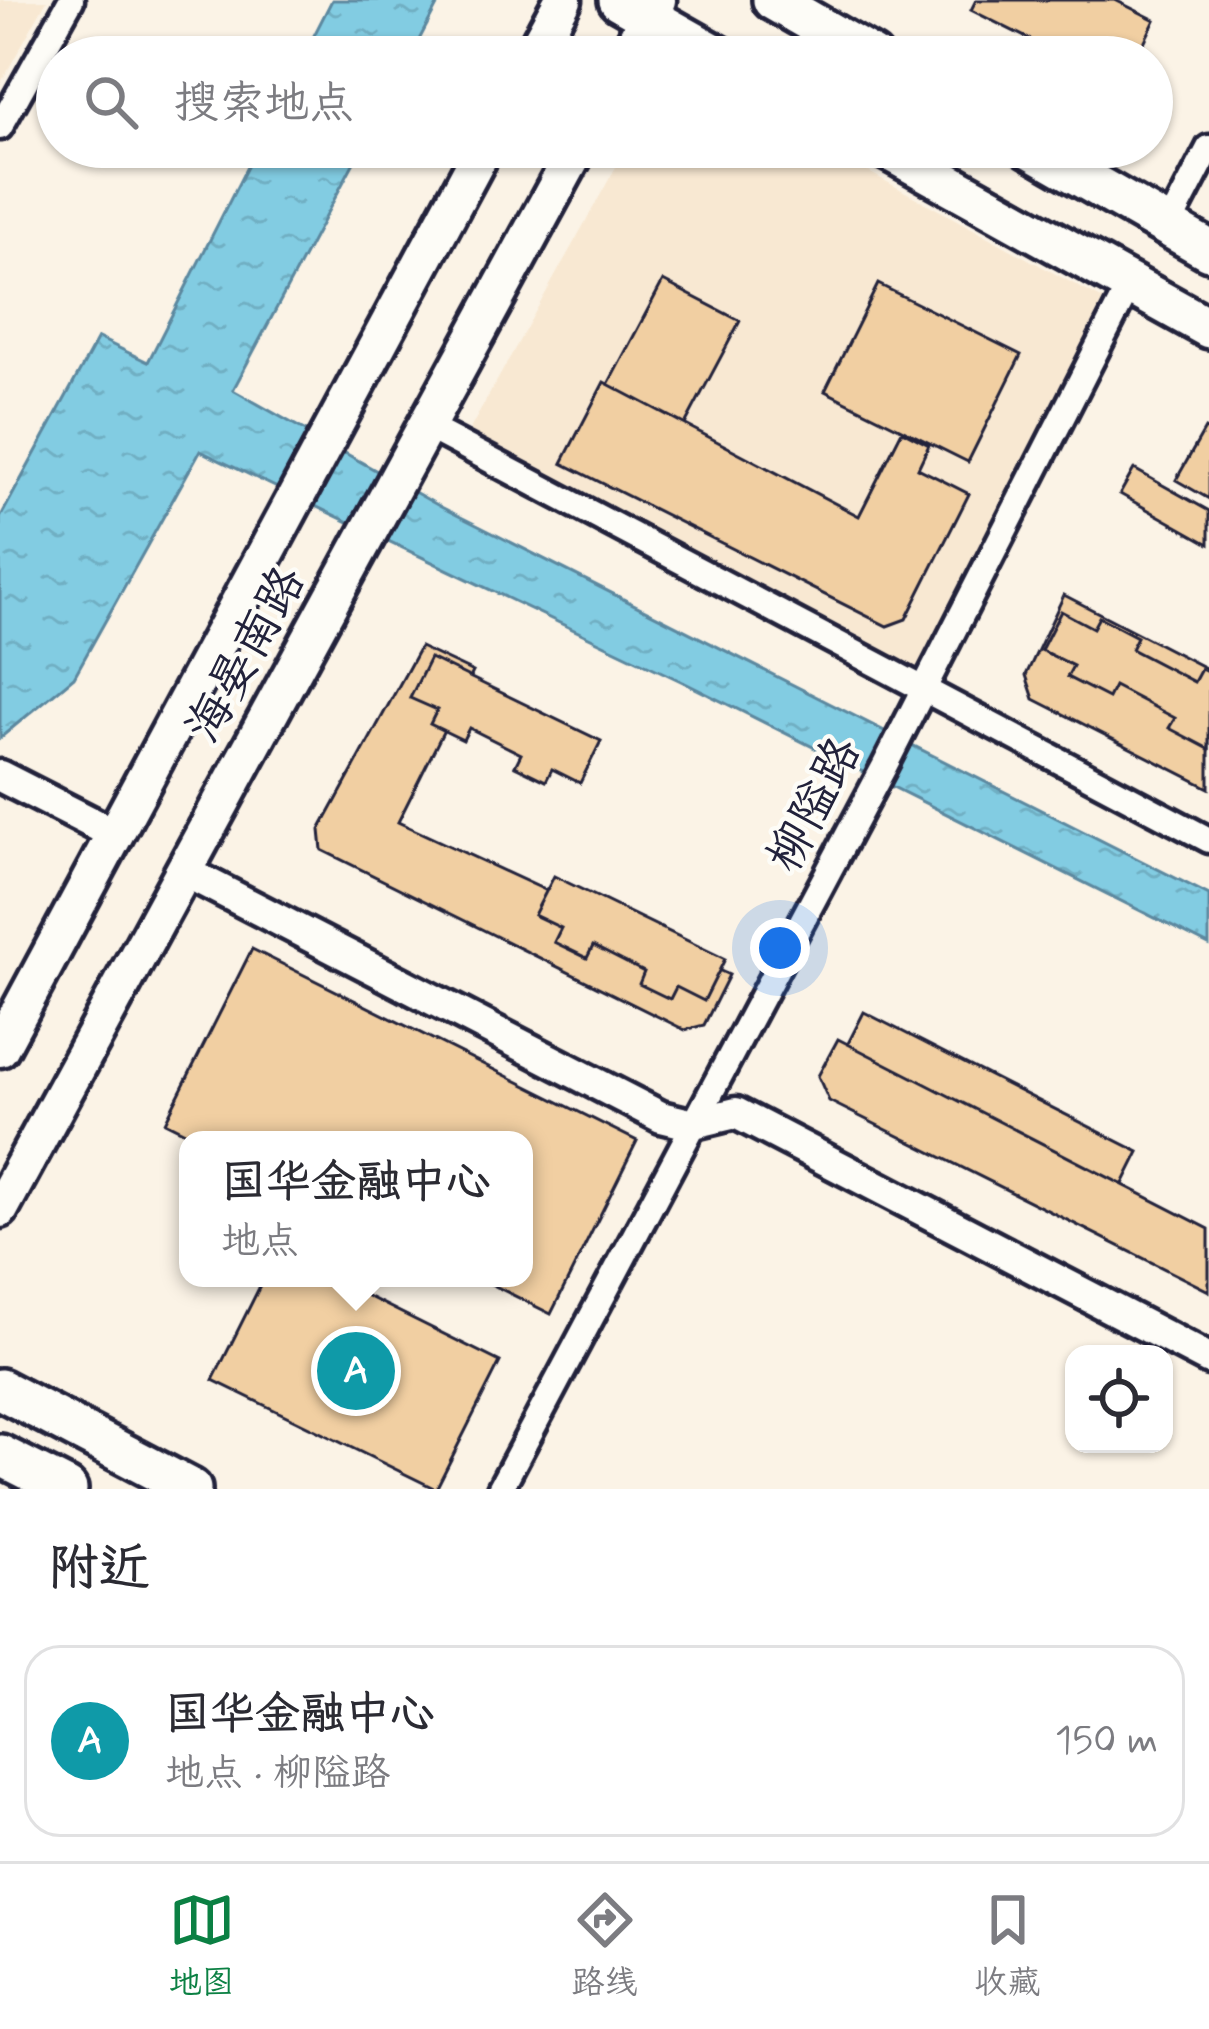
<!DOCTYPE html>
<html lang="zh">
<meta charset="utf-8">
<style>
:root{--surface:#fff;--page:#f2f2f3;--text:#2b2b33;--muted:#7c7c81;--line:#e1e1e2;--accent:#0b8043}
body{margin:0;font-family:Mynerve,"LXGW WenKai TC",sans-serif;background:var(--page);color:var(--text)}
.controls{position:absolute;right:36px;bottom:36px;display:grid;overflow:hidden;border-radius:24px;box-shadow:0 3px 9px #0004}
.controls button{width:108px;height:108px;display:grid;place-items:center;padding:0;border:0;border-bottom:3px solid var(--line);background:var(--surface);color:var(--text);font:60px sans-serif}
.you{position:absolute;left:780px;top:948px;width:42px;height:42px;margin:-30px;border:9px solid #fff;border-radius:50%;background:#1a73e8;box-shadow:0 0 0 18px #1a73e833}
.badge{display:grid;place-items:center;width:78px;height:78px;border-radius:50%;background:var(--accent);color:#fff;font-size:39px;font-weight:700}
.pin{position:absolute;translate:-50% -50%;border:6px solid #fff;box-shadow:0 3px 12px #0006}
.popup{position:absolute;left:179px;top:1131px;width:354px;height:156px;box-sizing:border-box;display:grid;place-content:center;border-radius:24px;background:var(--surface);filter:drop-shadow(0 3px 9px #0005);font-size:39px;white-space:nowrap;color:var(--muted)}
.popup b{font-size:45px;color:var(--text)}
.popup::after{content:'';position:absolute;left:50%;top:100%;margin-left:-24px;border:24px solid transparent;border-top-color:var(--surface)}
.list{margin:0;padding:0;list-style:none}
h2{display:flex;justify-content:space-between;align-items:center;height:156px;margin:0;padding:0 48px;font-size:51px}
h2 small{font-size:39px;font-weight:400;color:var(--muted)}
.list li{display:grid;grid-template-columns:78px 1fr auto;gap:36px;align-items:center;box-sizing:border-box;height:192px;margin:0 24px 24px;padding:0 24px;border:3px solid var(--line);border-radius:36px}
.list b{display:block;font-size:45px;white-space:nowrap}
.list p{margin:0;font-size:39px;white-space:nowrap;color:var(--muted)}
.list em{font-size:39px;font-style:normal;color:var(--muted)}
.icon{flex:none;width:66px;height:66px;fill:none;stroke:currentColor;stroke-width:2;stroke-linecap:round;stroke-linejoin:round}
.map{position:relative;flex:none;width:1209px;height:1489px;overflow:hidden}
.search{position:absolute;background:var(--surface);box-shadow:0 3px 9px #0004;left:36px;right:36px;top:36px;height:132px;display:flex;align-items:center;gap:30px;box-sizing:border-box;padding:0 42px;border-radius:66px;color:var(--muted);font-size:45px}
.sheet{height:372px;background:var(--surface)}
nav{display:flex;justify-content:space-around;align-items:center;box-sizing:border-box;height:168px;border-top:3px solid var(--line);background:var(--surface);font-size:33px;color:var(--muted)}
nav a{display:grid;justify-items:center;gap:6px}
nav .on{color:var(--accent)}
.map>svg:first-child{display:block}
.built{fill:#f8e8d2}
.water{fill:url(#water-ripples);stroke:#5c889f;stroke-width:3}
.building{fill:#f1cfa2;stroke:#22223b;stroke-width:3}
.lines{fill:none;stroke-linecap:round;stroke-linejoin:round}
.minor-casing{stroke:#22223b;stroke-width:33}
.tertiary-casing{stroke:#22223b;stroke-width:39}
.secondary-casing{stroke:#22223b;stroke-width:45}
.primary-casing{stroke:#22223b;stroke-width:48}
.minor{stroke:#fdfcf7;stroke-width:24}
.tertiary{stroke:#fdfcf7;stroke-width:30}
.secondary{stroke:#fdfcf7;stroke-width:36}
.primary{stroke:#fdfcf7;stroke-width:39}
.labels{text-anchor:middle;dominant-baseline:central;stroke-width:9;stroke-linejoin:round;paint-order:stroke}
.street-label{font-size:48px;fill:#22223b;stroke:#fdfcf7}
</style>
<div class="map">
<svg width="1209" height="1489" viewBox="0 0 1209 1489">
<defs>
<pattern id="water-ripples" width="26" height="14" patternUnits="userSpaceOnUse" patternTransform="scale(3)"><rect width="26" height="14" fill="#82cce2"/><path d="M2 4q2-2 4 0t4 0M15 11q2-2 4 0t4 0" fill="none" stroke="#70afc3"/></pattern>
</defs>
<rect width="100%" height="100%" fill="#fbf3e6"/>
<filter id="ink" filterUnits="userSpaceOnUse"><feTurbulence type="fractalNoise" baseFrequency=".00833" numOctaves="2"/><feDisplacementMap in="SourceGraphic" scale="24" xChannelSelector="R" yChannelSelector="G"/><feConvolveMatrix kernelMatrix="1 2 1 2 8 2 1 2 1" color-interpolation-filters="sRGB"/></filter>
<g filter="url(#ink)">
<g class="built">
<polygon points="0,0 47,0 0,84"/>
<polygon points="627,147 823,147 1105,301 918,673 469,431"/>
</g>
<g class="water">
<polygon points="332,0 440,0 410,57 303,57"/>
<polygon points="257,147 362,147 233,390 441,507 1209,895 1209,945 683,682 200,451 74,677 0,738 0,518 98,338 148,362"/>
</g>
<g class="building">
<polygon points="976,0 1115,0 1155,20 1137,57 1065,57 971,10"/>
<polygon points="663,281 740,321 649,492 572,452"/>
<polygon points="878,284 1021,355 968,462 825,391"/>
<polygon points="604,382 859,516 902,431 929,445 918,468 969,494 906,619 887,626 562,463"/>
<polygon points="1205,429 1209,431 1209,499 1176,480"/>
<polygon points="1134,469 1209,511 1209,544 1120,494"/>
<polygon points="1064,595 1209,670 1209,788 1034,699 1026,675"/>
<polygon points="1061,611 1093,628 1099,617 1137,637 1131,649 1194,682 1201,669 1209,673 1209,749 1169,728 1175,718 1114,686 1108,698 1067,677 1073,666 1041,650"/>
<polygon points="420,647 473,672 398,822 729,975 704,1025 685,1030 322,850 320,830"/>
<polygon points="430,658 601,741 580,783 552,769 546,781 515,766 521,754 469,728 463,740 430,724 437,710 410,698"/>
<polygon points="554,876 725,959 704,1001 676,987 670,999 639,984 644,972 593,946 587,958 554,942 561,928 534,915"/>
<polygon points="252,949 637,1141 551,1314 479,1278 524,1278 524,1140 201,1140 165,1122"/>
<polygon points="864,1012 1139,1152 1116,1198 1087,1183 1077,1202 1049,1187 1058,1170 994,1137 984,1156 955,1141 965,1122 899,1089 889,1108 862,1094 870,1076 839,1061"/>
<polygon points="838,1039 1209,1229 1209,1291 829,1101 818,1076"/>
<polygon points="264,1278 331,1278 500,1362 436,1489 213,1380"/>
</g>
<g class="lines">
<g class="minor-casing">
<g id="minor">
<polyline points="0,127 71,0"/>
<polyline points="1168,227 1209,148"/>
<polyline points="426,426 1209,840"/>
<polyline points="500,1489 884,767 1130,284"/>
</g>
</g>
<g class="tertiary-casing">
<g id="tertiary">
<polyline points="0,776 116,835"/>
<polyline points="184,871 661,1117 690,1124 736,1113 1209,1359"/>
</g>
</g>
<g class="secondary-casing">
<g id="secondary">
<polyline points="532,57 563,0"/>
<polyline points="627,57 657,0"/>
<polyline points="0,1048 484,147"/>
<polyline points="0,1209 578,147"/>
</g>
</g>
<g class="primary-casing">
<g id="primary">
<polyline points="619,0 720,57"/>
<polyline points="773,0 872,57"/>
<polyline points="883,147 1209,328"/>
<polyline points="1029,147 1209,250"/>
<polyline points="0,1389 191,1489"/>
<polyline points="0,1455 67,1489"/>
</g>
</g>
<use href="#minor" class="minor"/>
<use href="#tertiary" class="tertiary"/>
<use href="#secondary" class="secondary"/>
<use href="#primary" class="primary"/>
</g>
</g>
<g class="labels">
<g class="street-label">
<text transform="translate(247 655) rotate(-61)">海晏南路</text>
<text transform="translate(815 805) rotate(-62)">柳隘路</text>
</g>
</g>
</svg>
<div class="controls">
<button><svg class="icon" aria-label="locate" viewBox="0 0 24 24"><circle cx="12" cy="12" r="6"/><path d="M12 2v4M12 18v4M2 12h4M18 12h4"/></svg></button>
</div>
<div class="you"></div>
<div class="pin badge" style="left:356px;top:1371px;background:#0f9aa8">A</div>
<div class="popup"><b>国华金融中心</b>地点</div>
<div class="search"><svg class="icon" aria-label="search" viewBox="0 0 24 24"><circle cx="10" cy="10" r="6"/><path d="M15 15l6 6"/></svg>搜索地点</div>
</div>
<section class="sheet">
<h2>附近<small></small></h2>
<ul class="list">
<li><span class="badge" style="background:#0f9aa8">A</span><div><b>国华金融中心</b><p>地点 · 柳隘路</p></div><em>150 m</em></li>
</ul>
</section>
<nav>
<a class="on"><svg class="icon" aria-label="map" viewBox="0 0 24 24"><path d="M3 6l6-2 6 2 6-2v14l-6 2-6-2-6 2zM9 4v14M15 6v14"/></svg>地图</a>
<a><svg class="icon" aria-label="directions" viewBox="0 0 24 24"><path d="M12 3l9 9-9 9-9-9zM9 14v-3h6M13 9l2 2-2 2"/></svg>路线</a>
<a><svg class="icon" aria-label="saved" viewBox="0 0 24 24"><path d="M7 4h10v16l-5-4-5 4z"/></svg>收藏</a>
</nav>
